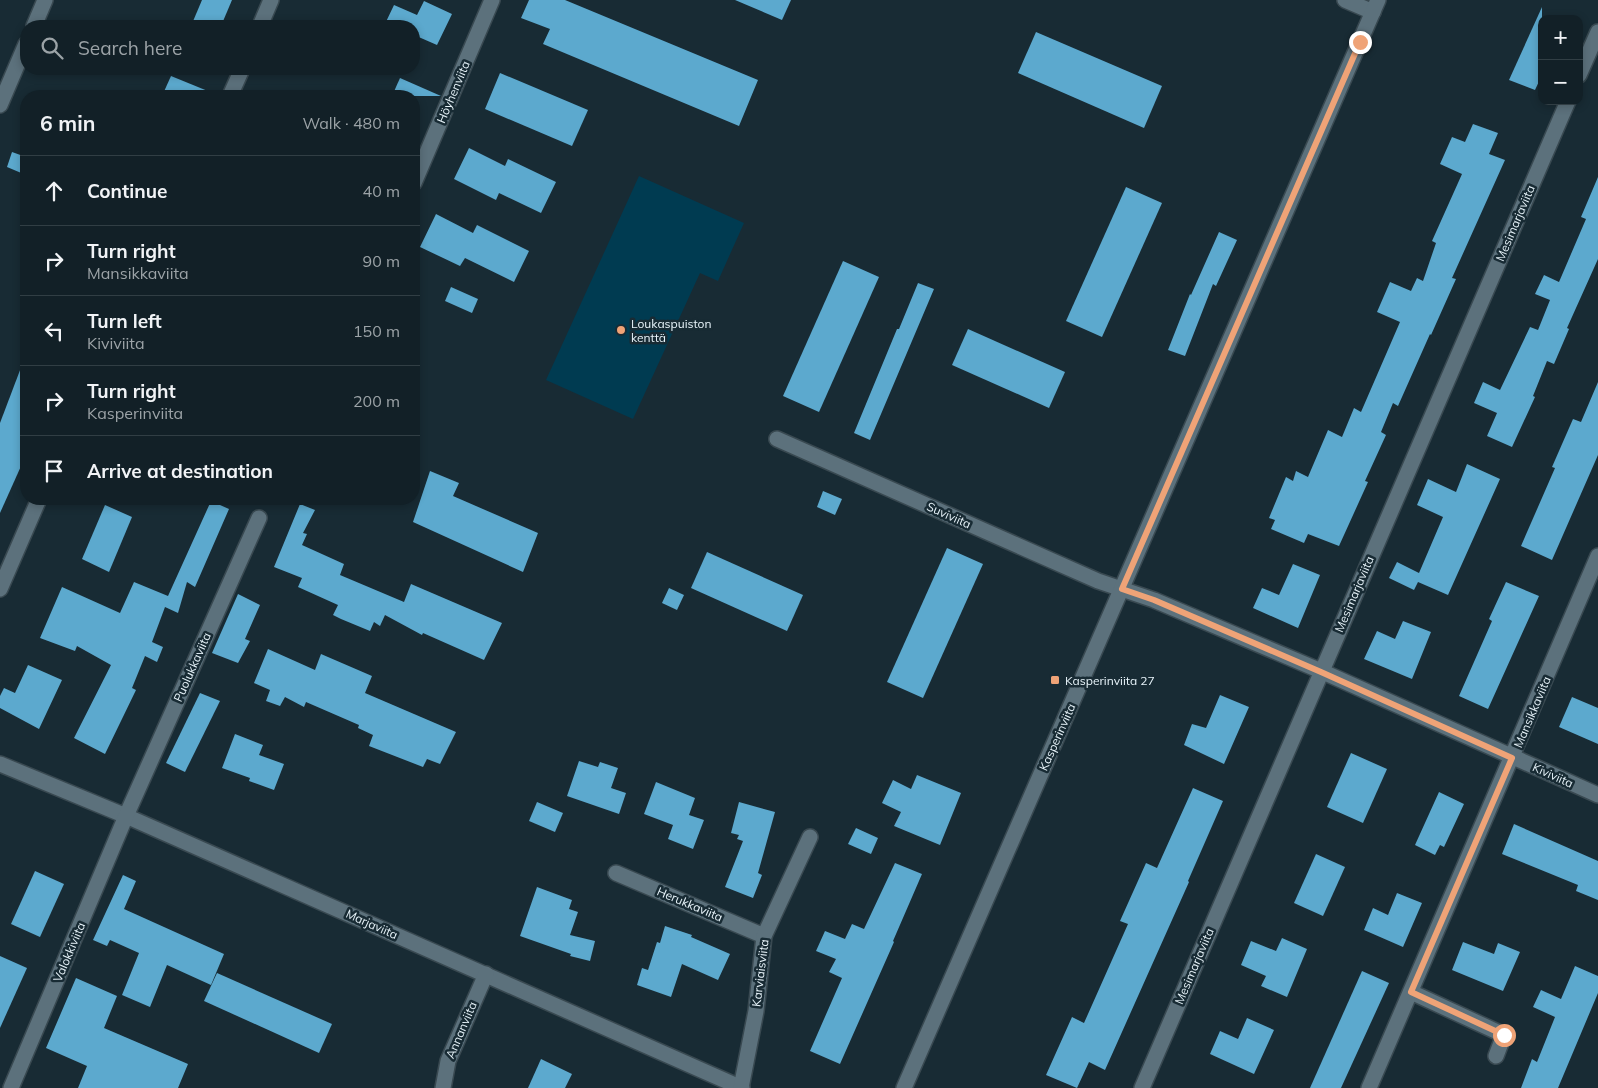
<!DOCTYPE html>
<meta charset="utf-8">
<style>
:root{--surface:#122027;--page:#1f2d33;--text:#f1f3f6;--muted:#9ca3a7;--line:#313e44}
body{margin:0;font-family:Mulish,sans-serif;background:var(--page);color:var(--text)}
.controls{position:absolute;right:15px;top:15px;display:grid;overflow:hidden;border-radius:10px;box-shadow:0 2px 8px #0003}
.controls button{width:45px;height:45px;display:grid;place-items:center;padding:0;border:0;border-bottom:1px solid var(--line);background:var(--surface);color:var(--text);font:25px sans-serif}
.stop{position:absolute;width:15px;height:15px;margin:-11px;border:4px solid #efa377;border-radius:50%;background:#fff}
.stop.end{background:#efa377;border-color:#fff;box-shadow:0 1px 5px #0008}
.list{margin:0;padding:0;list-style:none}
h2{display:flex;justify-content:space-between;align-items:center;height:65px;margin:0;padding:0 20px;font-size:21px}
h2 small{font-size:16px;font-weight:400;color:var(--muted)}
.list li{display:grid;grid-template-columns:32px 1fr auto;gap:15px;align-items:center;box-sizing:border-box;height:70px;padding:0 20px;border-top:1px solid var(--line)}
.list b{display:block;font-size:19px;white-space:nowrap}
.list p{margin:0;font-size:16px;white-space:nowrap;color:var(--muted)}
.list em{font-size:16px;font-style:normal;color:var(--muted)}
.icon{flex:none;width:28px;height:28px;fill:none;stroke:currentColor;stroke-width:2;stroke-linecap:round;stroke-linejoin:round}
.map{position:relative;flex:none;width:1598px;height:1088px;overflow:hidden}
.search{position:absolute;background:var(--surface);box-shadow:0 2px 8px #0003;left:20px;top:20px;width:400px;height:55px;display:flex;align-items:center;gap:12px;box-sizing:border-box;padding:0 18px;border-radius:20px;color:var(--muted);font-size:19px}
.panel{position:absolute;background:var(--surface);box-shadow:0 2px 8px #0003;left:20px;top:90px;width:400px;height:415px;border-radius:20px}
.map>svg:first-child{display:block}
.green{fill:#003b51}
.building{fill:#5ca9ce}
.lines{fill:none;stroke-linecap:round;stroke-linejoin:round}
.street-casing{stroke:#394951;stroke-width:18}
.street{stroke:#5c717c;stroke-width:15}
.route{stroke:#efa377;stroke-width:6}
.poi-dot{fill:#efa377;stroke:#182b34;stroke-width:2}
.labels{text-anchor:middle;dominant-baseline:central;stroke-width:5;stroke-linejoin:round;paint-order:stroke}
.street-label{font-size:12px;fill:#e8f4fa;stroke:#182b34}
.poi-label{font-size:12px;fill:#e8f4fa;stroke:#182b34;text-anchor:start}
</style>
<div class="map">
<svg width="1598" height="1088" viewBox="0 0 1598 1088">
<rect width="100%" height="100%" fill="#182b34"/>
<polygon class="green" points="639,176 744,223 718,281 700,273 633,419 546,380"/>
<g class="building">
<polygon points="202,0 232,0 221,26 191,26"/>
<polygon points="529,0 565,0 758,80 739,126 543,44 550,29 521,18"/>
<polygon points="735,0 791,0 782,20"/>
<polygon points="424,1 452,14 437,45 414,35 414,26 384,26 394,5 417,15"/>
<polygon points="1542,7 1542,75 1535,90 1509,80"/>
<polygon points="1036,32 1162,86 1144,128 1018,73"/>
<polygon points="500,73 588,110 572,146 485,109"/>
<polygon points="171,76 220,96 162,96"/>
<polygon points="400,78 441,96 392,96"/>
<polygon points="1473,124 1498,133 1489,154 1505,160 1452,278 1456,279 1431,335 1430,334 1398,406 1393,403 1381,432 1386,435 1365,481 1368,482 1339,546 1308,534 1304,543 1271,529 1275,520 1269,518 1286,477 1293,481 1296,471 1308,477 1328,430 1342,437 1354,408 1361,412 1400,322 1377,312 1390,282 1411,291 1417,278 1423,281 1436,243 1432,241 1462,174 1440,164 1452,137 1465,142"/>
<polygon points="469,148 505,166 508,159 556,182 541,213 499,193 496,200 454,179"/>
<polygon points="12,152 26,157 26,175 7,167"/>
<polygon points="1598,177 1598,259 1567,328 1569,329 1554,364 1547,361 1533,396 1535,397 1512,447 1487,436 1497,413 1474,403 1483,382 1500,390 1530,327 1538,330 1550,300 1535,294 1544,275 1559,282 1586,219 1581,217"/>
<polygon points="1126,187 1162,203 1102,337 1066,321"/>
<polygon points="436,214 473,233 477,225 529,251 514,282 465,258 460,266 420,247"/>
<polygon points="1219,232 1237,240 1216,286 1213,284 1185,356 1168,350 1190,294 1191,295"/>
<polygon points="843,261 879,277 819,412 783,396"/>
<polygon points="918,283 934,289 870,440 854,433 897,329 899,329"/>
<polygon points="451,287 478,299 472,313 445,301"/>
<polygon points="968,329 1065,372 1049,408 952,365"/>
<polygon points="25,357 26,357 26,455 0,513 0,423"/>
<polygon points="1598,382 1598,455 1552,560 1521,546 1555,468 1552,467 1573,419 1581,422"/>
<polygon points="1467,464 1500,479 1448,595 1418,582 1414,590 1389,578 1397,562 1419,573 1443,517 1417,505 1428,479 1456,492"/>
<polygon points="430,471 459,483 453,496 538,533 523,572 413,522"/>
<polygon points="823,491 842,499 835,515 817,507"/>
<polygon points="211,501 229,509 195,587 187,582 178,613 165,607 152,642 163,647 157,662 145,656 132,688 136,690 105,754 74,738 111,665 77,646 75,651 40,638 62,587 120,613 134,582 168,596"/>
<polygon points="300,504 315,510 303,533 307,534 302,545 344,564 340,575 404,602 411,584 502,623 484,660 423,633 422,635 385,615 380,626 374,622 370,631 341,619 333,615 338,605 298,587 302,578 274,567"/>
<polygon points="105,505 132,517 109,572 82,559"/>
<polygon points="947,548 983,564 923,698 887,682"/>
<polygon points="707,552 803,595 787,631 691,588"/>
<polygon points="1293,564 1320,575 1298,628 1253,608 1262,588 1279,595"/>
<polygon points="1506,582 1539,596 1488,709 1459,696 1492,621 1489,619"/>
<polygon points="669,588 684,595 677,610 662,603"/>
<polygon points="238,594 260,605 245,639 250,641 238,663 212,653"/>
<polygon points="1403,621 1431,632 1412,679 1364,659 1377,631 1395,639"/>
<polygon points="268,649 315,670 321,654 372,676 365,693 456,732 440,764 427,759 423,767 369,746 373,735 358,728 359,725 306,702 304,707 285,697 280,706 266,701 270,690 254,683"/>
<polygon points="28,665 62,680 39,729 0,708 0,696 4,688 15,693"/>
<polygon points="200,693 220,701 185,772 166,763"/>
<polygon points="1220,695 1249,707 1224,764 1184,745 1192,724 1206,728"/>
<polygon points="1572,697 1598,708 1598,744 1559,727"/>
<polygon points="235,734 263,745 259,755 284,764 274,790 249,781 250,778 222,768"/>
<polygon points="1351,753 1387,769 1363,823 1327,807"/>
<polygon points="579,761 598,767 600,762 618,768 611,788 626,793 619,814 567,796"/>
<polygon points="917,775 961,793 940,845 894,826 901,812 882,803 893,780 911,789"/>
<polygon points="656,782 695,798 689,815 704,820 693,849 668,839 673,825 644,814"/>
<polygon points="1193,788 1223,801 1188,881 1189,882 1105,1070 1089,1062 1077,1088 1046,1075 1072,1017 1084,1023 1128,924 1120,921 1146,863 1157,868"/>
<polygon points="1439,792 1464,804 1444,847 1440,845 1435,855 1415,845"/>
<polygon points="537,802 563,813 555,832 529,821"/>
<polygon points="739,802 775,812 758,873 762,875 753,898 725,887 743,841 737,839 739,835 731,833"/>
<polygon points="1514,824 1598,861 1598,900 1576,891 1578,885 1502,854"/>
<polygon points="856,828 878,838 871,854 848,844"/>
<polygon points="1316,854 1345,867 1323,916 1294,903"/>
<polygon points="895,863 922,874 893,941 894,942 840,1064 810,1051 842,978 829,972 836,959 816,951 825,931 845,939 852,924 864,929"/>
<polygon points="35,871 64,884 40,937 11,924"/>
<polygon points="123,875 136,881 124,909 224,954 211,985 167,965 150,1007 122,995 139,953 110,940 107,946 93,940"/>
<polygon points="537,887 572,900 569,909 578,912 570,935 595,941 590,961 570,956 571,954 520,936"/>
<polygon points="1397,893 1422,903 1403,947 1364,930 1373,908 1388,915"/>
<polygon points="665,926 692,935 691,937 730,954 718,980 682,964 671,997 637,985 642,968 648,970 657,942 660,943"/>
<polygon points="1282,938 1307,949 1287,997 1261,986 1266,976 1241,965 1251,941 1276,951"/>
<polygon points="1463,942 1494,954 1498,943 1520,952 1503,991 1452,970"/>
<polygon points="0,956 27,968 0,1028"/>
<polygon points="1575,966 1598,976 1598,993 1558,1088 1521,1088 1532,1059 1537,1062 1555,1017 1533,1007 1541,990 1561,999"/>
<polygon points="1362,971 1389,983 1341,1088 1310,1088"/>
<polygon points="217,973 332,1024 319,1053 204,1001"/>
<polygon points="76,978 117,996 104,1028 188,1064 178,1088 78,1088 87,1066 46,1048"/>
<polygon points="1247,1018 1274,1030 1254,1074 1210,1054 1220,1031 1238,1039"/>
<polygon points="541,1059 572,1074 565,1088 528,1088"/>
</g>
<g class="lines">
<g class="street-casing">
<g id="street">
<polyline points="1345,0 1373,12"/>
<polyline points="34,26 45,0"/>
<polyline points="260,26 271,0"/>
<polyline points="1579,75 1598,32"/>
<polyline points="230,96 242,69"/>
<polyline points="0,105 26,44"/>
<polyline points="414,183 492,0"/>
<polyline points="777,439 1098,581 1154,600 1321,671 1598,795"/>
<polyline points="0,589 39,499"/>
<polyline points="0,764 126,816 742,1088"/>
<polyline points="616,873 764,936"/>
<polyline points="1411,992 1504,1035 1496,1056"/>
<polyline points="11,1088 126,816 259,518"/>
<polyline points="443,1088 448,1061 486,974"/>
<polyline points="741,1088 756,1011 764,936 810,837"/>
<polyline points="904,1088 1378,0"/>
<polyline points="1142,1088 1568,101"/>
<polyline points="1369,1088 1598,556"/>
</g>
</g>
<use href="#street" class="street"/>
</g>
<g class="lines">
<polyline class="route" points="1360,42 1122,589 1154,600 1321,672 1512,758 1411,992 1504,1035"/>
</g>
<g class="poi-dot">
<circle cx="621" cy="330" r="5"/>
<rect x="1050" y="675" width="10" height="10" rx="2.5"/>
</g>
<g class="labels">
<g class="street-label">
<text transform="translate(453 92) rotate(-67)">Höyhenviita</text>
<text transform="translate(1515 223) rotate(-67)">Mesimarjaviita</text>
<text transform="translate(949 515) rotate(24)">Suviviita</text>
<text transform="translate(1354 594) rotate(-67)">Mesimarjaviita</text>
<text transform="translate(192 667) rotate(-66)">Puolukkaviita</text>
<text transform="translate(1532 712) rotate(-67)">Mansikkaviita</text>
<text transform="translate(1057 737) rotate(-66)">Kasperinviita</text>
<text transform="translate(1553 775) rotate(24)">Kiviviita</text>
<text transform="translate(690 904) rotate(23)">Herukkaviita</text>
<text transform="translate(372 924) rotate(24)">Marjaviita</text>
<text transform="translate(69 952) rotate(-67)">Valokkiviita</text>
<text transform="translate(1194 966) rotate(-67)">Mesimarjaviita</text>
<text transform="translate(760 973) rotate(-83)">Karviaisviita</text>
<text transform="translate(461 1030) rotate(-67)">Annanviita</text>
</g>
<g class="poi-label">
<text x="631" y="323">Loukaspuiston<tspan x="631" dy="14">kenttä</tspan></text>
<text x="1065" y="680">Kasperinviita 27</text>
</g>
</g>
</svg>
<div class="controls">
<button>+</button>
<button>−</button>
</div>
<div class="stop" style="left:1504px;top:1035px"></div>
<div class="stop end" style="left:1360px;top:42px"></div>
<div class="search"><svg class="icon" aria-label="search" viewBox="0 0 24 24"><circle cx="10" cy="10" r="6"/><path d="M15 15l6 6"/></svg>Search here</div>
<section class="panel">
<h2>6 min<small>Walk · 480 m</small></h2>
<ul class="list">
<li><svg class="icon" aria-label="ahead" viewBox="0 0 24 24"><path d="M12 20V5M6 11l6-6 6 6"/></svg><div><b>Continue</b></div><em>40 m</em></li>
<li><svg class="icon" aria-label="right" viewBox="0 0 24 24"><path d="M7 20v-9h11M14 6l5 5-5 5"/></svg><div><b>Turn right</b><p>Mansikkaviita</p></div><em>90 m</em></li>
<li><svg class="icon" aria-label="left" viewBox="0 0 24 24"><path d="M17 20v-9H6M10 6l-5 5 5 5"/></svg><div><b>Turn left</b><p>Kiviviita</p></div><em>150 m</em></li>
<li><svg class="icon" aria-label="right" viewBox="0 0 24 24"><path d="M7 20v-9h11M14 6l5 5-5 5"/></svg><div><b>Turn right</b><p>Kasperinviita</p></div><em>200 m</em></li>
<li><svg class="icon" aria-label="arrive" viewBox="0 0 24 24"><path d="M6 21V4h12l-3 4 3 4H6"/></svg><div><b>Arrive at destination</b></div></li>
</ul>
</section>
</div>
